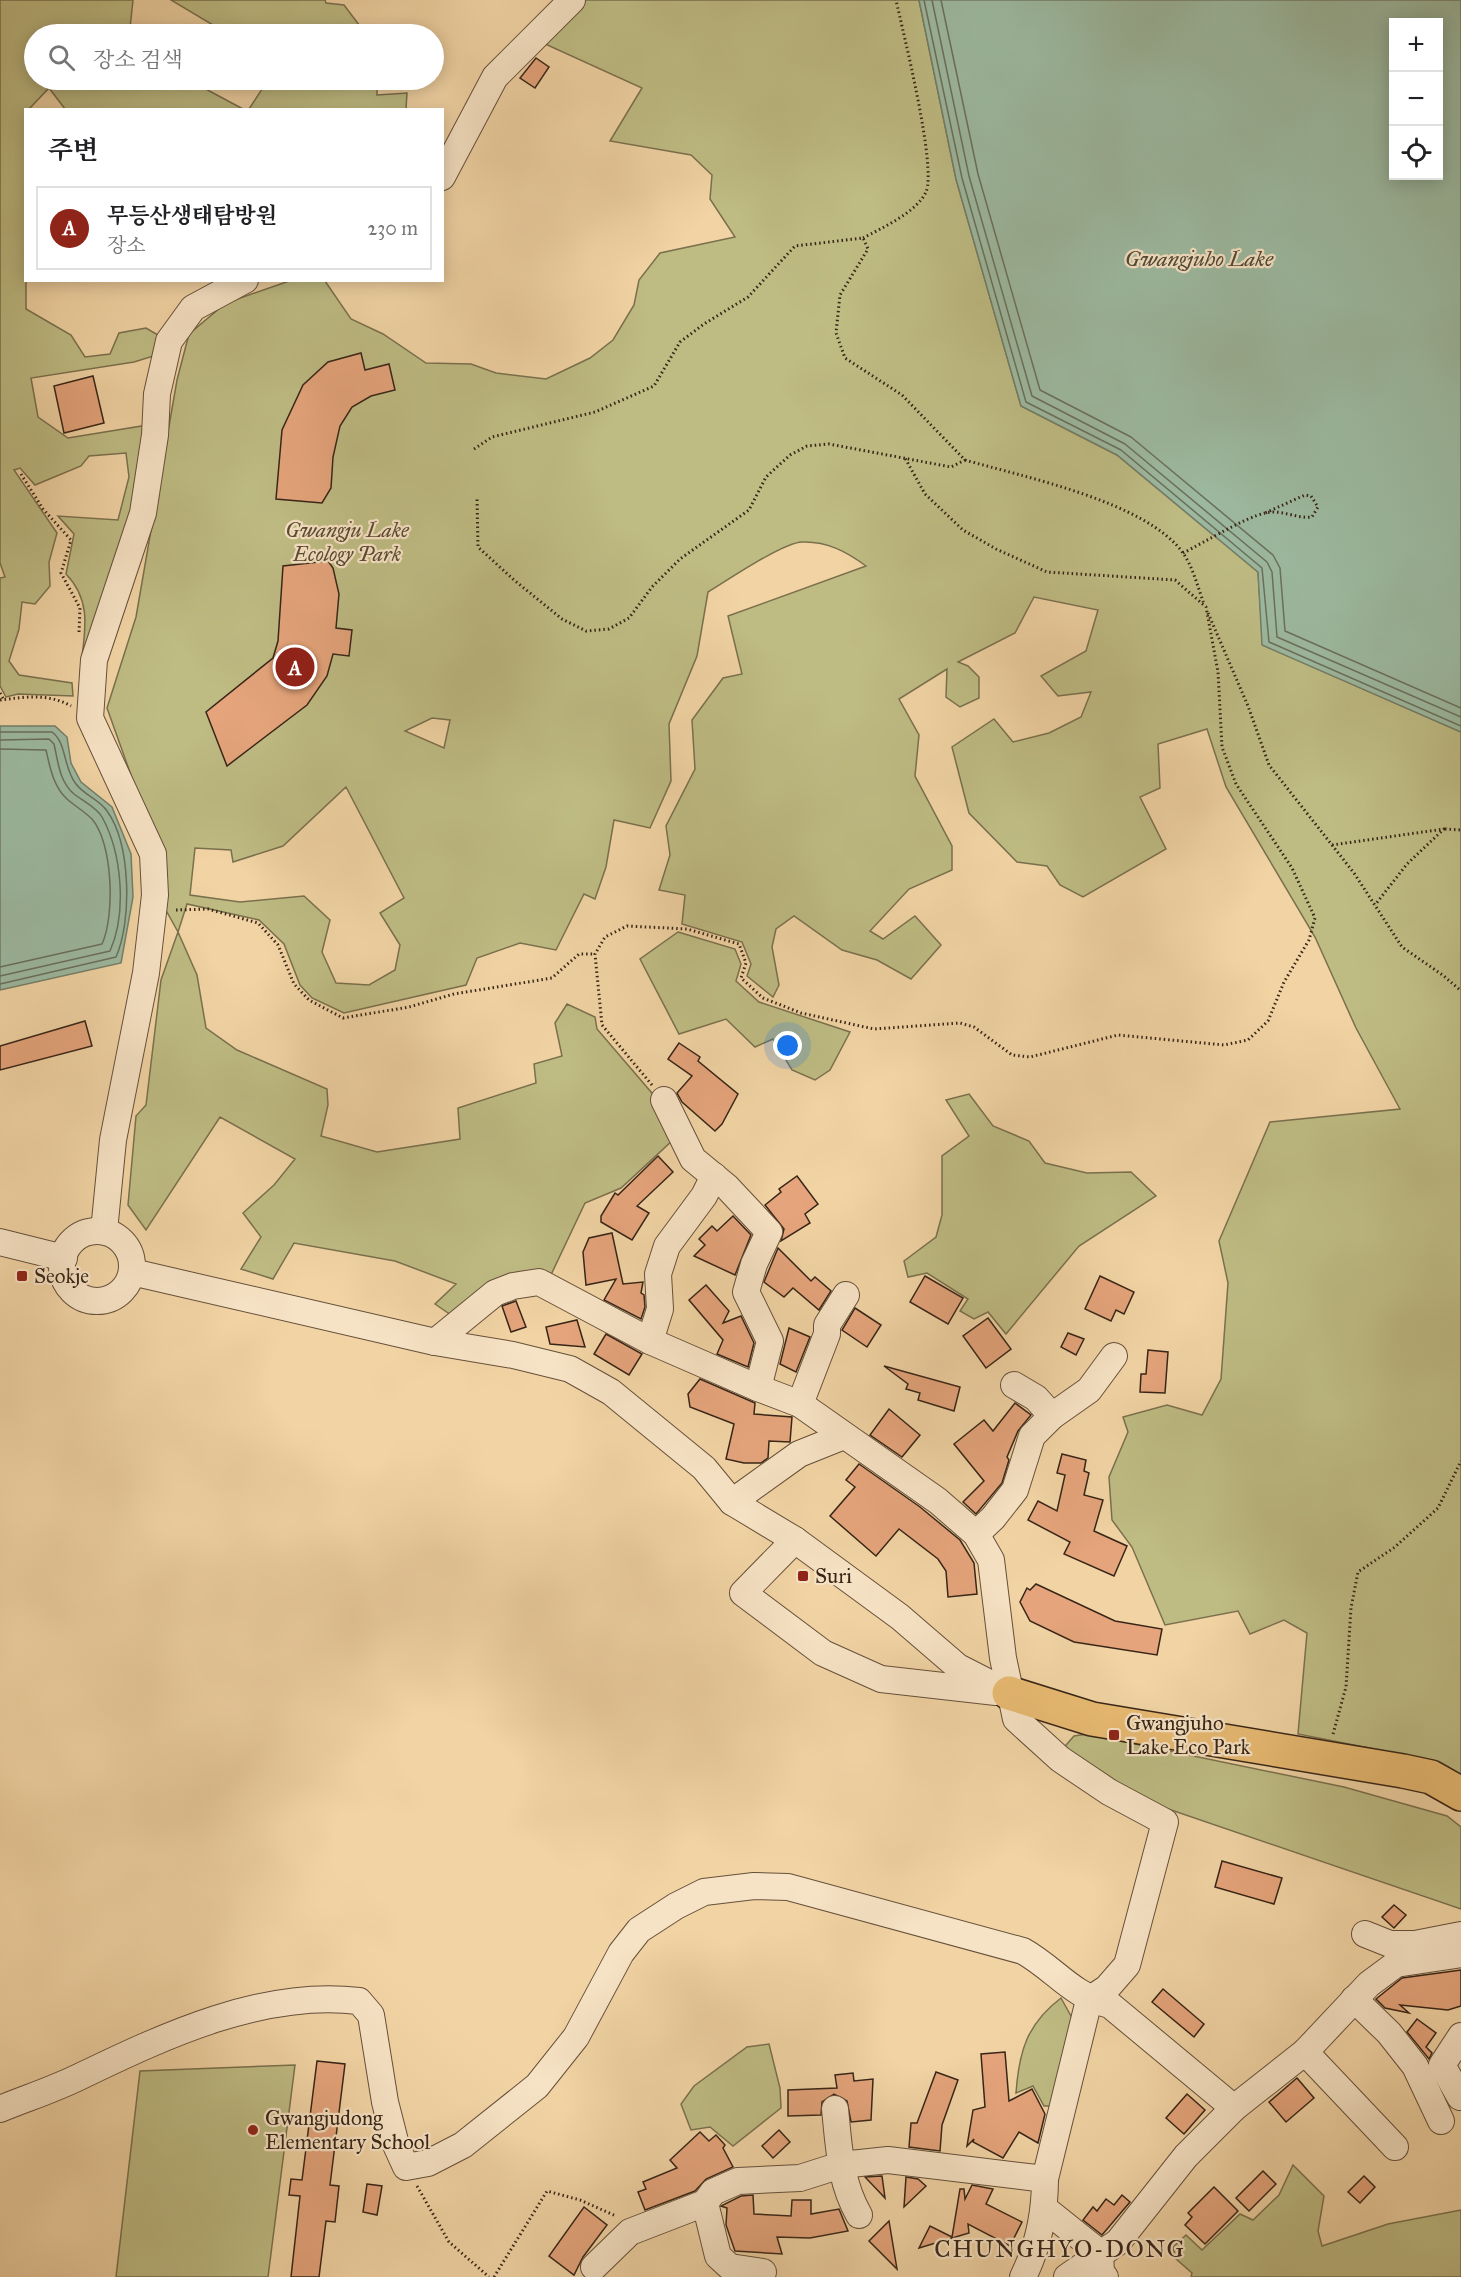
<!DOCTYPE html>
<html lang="ko">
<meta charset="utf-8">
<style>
:root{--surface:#fff;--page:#f2f2f2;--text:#202124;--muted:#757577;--line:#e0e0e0;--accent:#8f2418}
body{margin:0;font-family:"IM FELL Great Primer","Noto Serif KR",serif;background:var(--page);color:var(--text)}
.controls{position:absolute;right:18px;top:18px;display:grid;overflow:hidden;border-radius:0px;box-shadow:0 3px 15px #0003}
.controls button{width:54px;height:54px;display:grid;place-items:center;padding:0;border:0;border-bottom:2px solid var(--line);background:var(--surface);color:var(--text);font:30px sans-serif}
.you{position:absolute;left:788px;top:1046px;width:21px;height:21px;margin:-15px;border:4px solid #fff;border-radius:50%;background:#1a73e8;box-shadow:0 0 0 9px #1a73e833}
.badge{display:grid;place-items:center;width:39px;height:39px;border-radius:50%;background:var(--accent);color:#fff;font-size:20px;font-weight:700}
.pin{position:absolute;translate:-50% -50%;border:3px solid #fff;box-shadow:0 2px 6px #0006}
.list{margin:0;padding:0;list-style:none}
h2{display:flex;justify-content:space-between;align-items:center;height:78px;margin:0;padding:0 24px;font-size:26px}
h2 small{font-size:20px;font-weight:400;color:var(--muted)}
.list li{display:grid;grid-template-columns:39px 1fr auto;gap:18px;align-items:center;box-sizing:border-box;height:84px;margin:0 12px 12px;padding:0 12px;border:2px solid var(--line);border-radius:0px}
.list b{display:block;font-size:22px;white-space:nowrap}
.list p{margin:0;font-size:20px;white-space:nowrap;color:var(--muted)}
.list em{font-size:20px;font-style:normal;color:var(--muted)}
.icon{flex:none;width:33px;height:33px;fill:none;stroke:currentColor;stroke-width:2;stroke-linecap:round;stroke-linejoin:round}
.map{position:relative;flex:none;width:1461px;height:2277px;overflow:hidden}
.search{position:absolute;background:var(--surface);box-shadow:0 3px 15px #0003;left:24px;top:24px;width:420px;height:66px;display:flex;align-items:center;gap:15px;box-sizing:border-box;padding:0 21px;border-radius:33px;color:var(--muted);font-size:22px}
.panel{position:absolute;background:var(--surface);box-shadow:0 3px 15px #0003;left:24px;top:108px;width:420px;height:174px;border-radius:0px}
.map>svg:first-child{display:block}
.green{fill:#bebb83;stroke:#7a704d;stroke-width:1.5;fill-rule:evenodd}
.water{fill:#9cb9a0;stroke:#747e69;stroke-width:1.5;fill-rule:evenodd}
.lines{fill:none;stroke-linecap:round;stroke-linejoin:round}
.shore{stroke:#6a6f5c;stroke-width:1.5}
.building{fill:#e5a47b;stroke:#372517;stroke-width:1.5}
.minor-casing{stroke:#66503a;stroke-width:28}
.major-casing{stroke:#372517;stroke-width:36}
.path{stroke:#372517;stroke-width:3;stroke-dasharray:1.5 3;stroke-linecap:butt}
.minor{stroke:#f6e2c4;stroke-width:26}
.major{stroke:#e8ba72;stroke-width:33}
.poi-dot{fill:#8f2418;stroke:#f6e2c4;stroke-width:2}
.labels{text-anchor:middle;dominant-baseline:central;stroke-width:4.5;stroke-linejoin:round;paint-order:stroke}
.park-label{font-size:21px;font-style:italic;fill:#594a32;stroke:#f6e2c4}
.poi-label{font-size:21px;fill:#372517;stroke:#f6e2c4;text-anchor:start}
.water-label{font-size:22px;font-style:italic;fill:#504a39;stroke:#f6e2c4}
.quarter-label{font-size:24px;letter-spacing:1.5px;fill:#372517;stroke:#f6e2c4}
</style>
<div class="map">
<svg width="1461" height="2277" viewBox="0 0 1461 2277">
<rect width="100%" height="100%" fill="#f1d3a4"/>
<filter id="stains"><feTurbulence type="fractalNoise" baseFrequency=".00333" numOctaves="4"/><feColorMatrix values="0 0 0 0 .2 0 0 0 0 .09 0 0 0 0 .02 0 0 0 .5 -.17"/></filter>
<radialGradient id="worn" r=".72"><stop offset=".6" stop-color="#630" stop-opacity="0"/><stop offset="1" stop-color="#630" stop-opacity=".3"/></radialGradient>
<g class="green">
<path d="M0 0H133L130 28 135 34H34V80H189L243 109H65L49 88 29 109 26 110V309L71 335 85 357 110 354 119 333 146 328 165 339 157 355 134 362 31 378 38 417 68 438 148 425V455L80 675C83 637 95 604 66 574L74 534 58 516 118 520 129 477 126 453 89 456 81 466 35 485 20 468 14 470 57 533 49 562 50 586 35 604 22 602 19 629 9 661 19 675 72 683 73 696 18 694 6 697 0 686V578L5 577 0 563Z"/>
<polygon points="171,0 325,0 326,3 344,5 366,34 228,34"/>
<path d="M586 0H919L956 179 1021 406 1117 455 1258 572 1263 645 1461 732V1778L1425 1759 1298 1734 1307 1633 1284 1620 1250 1634 1238 1611 1165 1625 1132 1547 1112 1520 1109 1477 1128 1432 1123 1417 1167 1405 1202 1415 1221 1379 1228 1283 1219 1241 1270 1122 1400 1109 1356 1028 1315 937 1226 787 1207 729 1158 744 1160 788 1140 797 1166 849 1083 897 1060 885 1047 866 1017 862 969 813 952 747 994 719 1013 742 1049 733 1081 717 1091 692 1058 696 1041 676 1086 651 1098 610 1034 597 1015 633 958 662 968 666 979 677V698L960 707 946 697 947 669 899 699 919 735 915 776 952 846V870L909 889 870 931 883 939 915 916 941 945 911 979 877 960 842 950 794 916 776 929 772 947 779 985 773 997 747 976 751 964 742 942 682 924 685 895 659 890 670 855 666 826 695 769 692 720 723 678 742 674 728 616 866 566C847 552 827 541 802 542 782 543 728 580 708 592L697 656 669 724 671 781 650 828 614 820 606 867 595 899 584 894 556 950 520 943 477 958 466 985 344 1013 312 998 300 985 284 944 259 920 187 904 178 932 197 975 206 1028 237 1050 327 1089 328 1105 321 1136 377 1152 460 1139 458 1108 536 1083 534 1064 562 1056 555 1023 567 1004 595 1017 597 1029 663 1106 674 1139 621 1188 585 1203 549 1279 451 1315 435 1304 456 1284 395 1261 294 1243 273 1279 241 1269 261 1237 243 1213 274 1185 295 1159 220 1117 146 1230 128 1205 136 1116 146 1105 161 980 178 932 162 903 161 859 107 708 136 617 177 380 189 334 226 303 289 281H325L351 319 383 334 426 363 471 364 496 373 546 379 590 358 613 340 634 305 639 280 660 253 735 237 710 199 712 175 691 155 610 141 642 88 543 43ZM432 718 450 720 444 748 405 731ZM346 787 404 898 380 913 400 945 395 970 369 985 336 983 322 952 330 920 304 896 240 902 190 895 195 848 231 850 233 862 283 846Z"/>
<polygon points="175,25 189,34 157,34 161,30"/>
<polygon points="268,80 377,80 377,95 407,93 406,109 249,109"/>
<polygon points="678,932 735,949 741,964 736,981 759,1002 850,1032 830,1070 815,1080 792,1070 773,1039 755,1047 726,1019 679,1034 640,959"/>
<polygon points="969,1094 993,1126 1029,1141 1045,1163 1087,1173 1131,1172 1156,1196 1079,1246 1006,1334 988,1312 974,1319 960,1311 968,1299 927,1273 908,1277 904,1261 936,1237 942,1215 942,1156 969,1136 946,1100"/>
<polygon points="1087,1734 1344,1787 1447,1816 1461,1827 1461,1909 1142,1800 1059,1753 1074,1736"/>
<path d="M1061 1998 1076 2025 1057 2106H1044L1033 2086 1016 2093C1019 2051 1027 2024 1061 1998Z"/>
<polygon points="769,2044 780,2088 781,2108 733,2146 710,2127 691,2130 681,2104 694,2086 747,2047"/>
<polygon points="295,2065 268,2277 116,2277 140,2071"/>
<polygon points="1293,2165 1324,2196 1318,2231 1322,2246 1388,2224 1461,2210 1461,2277 1191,2277 1192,2273 1175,2258 1173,2247 1186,2235 1202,2250 1240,2214 1253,2220 1279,2195"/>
</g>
<g class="water">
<path d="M919 0H1461V732L1262 645 1258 572 1117 455 1021 406 956 179ZM1394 22H1438V176H1394Z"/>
<polygon points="0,726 55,726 67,737 71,763 81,782 112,807 131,854 133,897 121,963 0,990"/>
</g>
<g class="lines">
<g class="shore">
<polyline points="924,0 962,178 1026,402 1121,450 1262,568 1269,642 1461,726"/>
<polyline points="932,0 969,176 1032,396 1125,444 1267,562 1272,572 1277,637 1461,717"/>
<polyline points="941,0 978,174 1040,390 1131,437 1273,555 1280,568 1285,631 1461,708"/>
<path d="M0 732H52C67 743 63 768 76 784 84 795 100 800 107 811 131 844 132 921 116 957L0 984"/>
<path d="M0 740 49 739 54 744C58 761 59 781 74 794 83 801 97 808 102 817 122 853 127 913 110 951L0 976"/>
<path d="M0 749 46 750C50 767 53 786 67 799 75 806 85 812 92 819 113 843 115 916 102 944L0 967"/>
</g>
</g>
<g class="building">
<polygon points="536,58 549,67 535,88 520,78"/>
<polygon points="361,353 365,370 389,364 395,390 371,396 352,407 340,426 333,457 331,488 322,503 276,499 282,430 303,385 328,362"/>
<polygon points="93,376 104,423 64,433 54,386"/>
<polygon points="328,561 333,568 339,594 336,628 352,630 349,656 333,654 327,676 307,705 227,766 206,712 273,658 278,641 283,566"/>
<polygon points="85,1021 92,1046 0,1070 0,1046"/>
<polygon points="679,1043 700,1057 698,1061 738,1094 722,1124 715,1131 682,1102 677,1093 692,1076 668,1059"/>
<polygon points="658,1156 673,1172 637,1206 649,1213 632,1240 601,1222 601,1216 615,1193 618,1195"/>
<polygon points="797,1176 818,1204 805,1214 810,1223 781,1241 784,1229 765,1205 781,1192 779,1189"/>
<polygon points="733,1216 751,1235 735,1275 694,1256 705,1245 699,1239 712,1226 717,1231"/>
<polygon points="612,1233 623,1284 643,1282 641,1293 644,1295 645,1307 641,1319 604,1300 616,1279 586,1285 583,1252 589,1238"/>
<polygon points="778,1248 811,1281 815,1277 831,1291 819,1310 793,1288 784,1297 764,1282"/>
<polygon points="925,1276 963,1298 948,1324 910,1302"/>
<polygon points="1100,1276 1134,1292 1124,1314 1116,1310 1111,1321 1085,1309"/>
<polygon points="706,1285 729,1311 723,1323 741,1316 754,1343 748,1367 717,1354 723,1340 689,1300"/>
<polygon points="516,1301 526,1327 511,1332 502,1306"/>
<polygon points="855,1308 881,1325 867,1347 842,1330"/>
<polygon points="988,1318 1011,1349 986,1368 963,1336"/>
<polygon points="577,1320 585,1347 550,1344 546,1327"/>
<polygon points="789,1328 810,1337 796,1372 780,1364"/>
<polygon points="1068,1333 1084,1339 1076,1355 1061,1347"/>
<polygon points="606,1334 642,1354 629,1375 594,1354"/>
<polygon points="1148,1350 1168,1352 1165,1393 1140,1392 1141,1374 1146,1374"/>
<polygon points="884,1366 960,1387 954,1411 918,1400 920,1393 906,1389 908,1384"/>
<polygon points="700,1379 755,1403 754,1414 792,1417 790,1442 769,1441 768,1458 761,1463 744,1463 726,1459 734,1424 690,1407 688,1394"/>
<polygon points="1015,1403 1031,1415 1018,1431 1007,1457 1009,1460 1002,1483 976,1514 963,1502 984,1481 954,1444 984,1420 993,1431"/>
<polygon points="889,1409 920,1435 902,1457 870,1435"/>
<polygon points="1062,1454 1086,1460 1084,1471 1089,1473 1084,1495 1103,1500 1094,1531 1127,1546 1114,1576 1064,1554 1070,1542 1028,1520 1038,1501 1057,1511 1065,1475 1057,1473"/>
<polygon points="859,1464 920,1507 960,1540 974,1563 977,1594 948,1597 946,1571 938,1559 899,1529 876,1556 830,1516 855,1487 846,1480"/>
<polygon points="1036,1584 1115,1621 1162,1629 1157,1655 1074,1642 1030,1621 1020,1602 1027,1588 1030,1590"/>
<polygon points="1222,1861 1282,1878 1274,1904 1215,1887"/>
<polygon points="1394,1905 1406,1915 1394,1928 1382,1917"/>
<polygon points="1461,1970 1461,2006 1448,2010 1400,2005 1409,2013 1385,2008 1376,1999 1402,1978"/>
<polygon points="1163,1989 1204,2024 1194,2037 1152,2002"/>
<polygon points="1417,2019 1436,2033 1426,2047 1432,2053 1429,2059 1407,2032"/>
<polygon points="1005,2052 1009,2101 1032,2089 1045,2114 1038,2143 1019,2132 1003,2158 973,2142 974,2139 967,2146 973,2110 985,2107 981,2054"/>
<polygon points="317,2061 345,2064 330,2185 339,2186 335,2222 326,2221 319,2277 291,2277 300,2196 289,2195 291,2179 302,2180"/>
<polygon points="936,2072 958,2080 942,2125 940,2151 909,2147 911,2123 917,2123"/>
<polygon points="853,2073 854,2081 873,2079 871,2120 851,2122 847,2101 834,2094 822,2102 821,2115 788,2116 788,2090 837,2088 835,2075"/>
<polygon points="1297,2078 1314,2098 1286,2122 1269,2102"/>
<polygon points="1187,2094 1205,2110 1184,2134 1166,2118"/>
<polygon points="779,2130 790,2142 773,2158 762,2146"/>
<polygon points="700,2132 709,2141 716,2135 725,2145 723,2148 733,2167 706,2179 695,2191 645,2210 638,2192 646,2189 643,2182 677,2168 670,2160"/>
<polygon points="1263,2171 1276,2184 1249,2211 1236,2198"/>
<polygon points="882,2176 885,2198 865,2177"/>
<polygon points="1364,2176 1375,2187 1360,2203 1348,2192"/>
<polygon points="906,2177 918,2179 926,2186 904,2207"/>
<polygon points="367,2184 382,2186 377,2215 363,2212"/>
<polygon points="972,2185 993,2189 986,2204 1022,2222 1010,2246 968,2224 969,2233 919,2248 930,2226 952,2237 960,2189 964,2189 965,2199"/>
<polygon points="1214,2187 1238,2211 1205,2244 1185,2225 1192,2217 1188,2213"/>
<polygon points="753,2195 754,2214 791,2216 792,2200 811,2200 811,2214 839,2209 848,2231 810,2238 777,2237 782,2254 735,2251 726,2225 727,2208 721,2206 741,2196"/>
<polygon points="1122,2195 1130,2202 1102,2235 1083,2220 1093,2207 1097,2211 1106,2199 1114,2205"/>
<polygon points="584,2207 607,2225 583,2257 574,2275 549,2256"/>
<polygon points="889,2221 897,2269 869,2241"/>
</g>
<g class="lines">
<g class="minor-casing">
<g id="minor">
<polyline points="442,177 495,77 572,0"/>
<polyline points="664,1100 693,1159 727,1187 769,1232 754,1264 746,1292 770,1341 758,1388"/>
<polyline points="104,1231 113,1140 146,973 155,895 153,854 90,718 94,660 143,513 155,435 157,394 169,341 193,308 245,280"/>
<circle cx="97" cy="1266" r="35"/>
<polyline points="0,1242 64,1258"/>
<polyline points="132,1272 435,1342 513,1355 570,1369 611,1392 704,1468 732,1502 795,1540 900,1617 958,1667 1009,1693"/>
<polyline points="650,1341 660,1309 658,1274 667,1246 704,1196 714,1176"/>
<path d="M435 1342 495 1293 513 1286 539 1282 650 1341 758 1388 800 1404 938 1501 976 1534 991 1560 1003 1658 1016 1719 1060 1759 1109 1792 1165 1822 1127 1965 1107 1988 1089 2000 1045 2179C1045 2214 1039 2245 1023 2277"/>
<polyline points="1014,1385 1036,1398 1052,1416"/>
<polyline points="800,1404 827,1334 827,1325 846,1295"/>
<polyline points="732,1502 799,1454 844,1436"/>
<polyline points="976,1534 993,1518 1015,1490 1032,1436 1052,1416 1089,1390 1114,1356"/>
<polyline points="795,1540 743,1593 823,1653 881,1679 996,1692"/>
<polyline points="1365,1934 1390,1944 1415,1944 1461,1935"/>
<polyline points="1354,1999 1389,2033 1415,2066 1441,2121"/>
<polyline points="1305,2052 1395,2147"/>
<polyline points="1460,2097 1442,2065 1461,2036"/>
<path d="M0 2109C27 2098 55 2089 81 2076 164 2036 264 1989 359 2001L371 2015 385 2102 396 2145 406 2167 428 2163 463 2145 537 2086 576 2037 621 1953 639 1930 676 1906 704 1892 754 1886 788 1887 1023 1951C1055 1969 1072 1996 1110 2005L1234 2108"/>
<path d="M835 2109C839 2147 840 2182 859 2215"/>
<polyline points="705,2203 718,2256 730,2267 763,2272"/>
<polyline points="1045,2209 1100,2253 1101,2272 1105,2277"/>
<polyline points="594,2267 630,2232 705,2203 713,2192 738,2181 800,2178 841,2165 888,2160 1045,2179"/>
<polyline points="1067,2277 1118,2242 1186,2156 1234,2108 1305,2052 1369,1984 1396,1964 1461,1954"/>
</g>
</g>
<g class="major-casing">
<polyline id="major" points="1009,1693 1092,1719 1403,1771 1431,1777 1461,1794"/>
</g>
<g class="path">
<path d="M863 238C882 228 917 212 926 192 937 167 903 32 896 0"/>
<polyline points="474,449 492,437 595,412 654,386 680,342 704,324 748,297 795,246 863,238 868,249 840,295 836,333 845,358 902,395 965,460 951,467 829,444 807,446 790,455 766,477 749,510 680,559 652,587 629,618 609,629 586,631 562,619 514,580 478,547 477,497"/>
<path d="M965 460C1024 477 1147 502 1183 553 1193 567 1198 588 1204 604"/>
<polyline points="21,474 43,509 71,540 61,573 80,608 79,632"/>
<path d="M1183 553C1205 542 1244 518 1265 513 1282 509 1296 519 1312 517L1318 507 1311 496 1305 495 1265 513"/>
<polyline points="1208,613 1248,706 1269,765 1354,873 1402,947 1444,976 1461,991"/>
<polyline points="0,693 4,700"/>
<path d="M0 700C25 697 48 693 71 706"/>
<polyline points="1445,829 1461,830"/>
<polyline points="1332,845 1444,829 1407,864 1375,905"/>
<polyline points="176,910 208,909 258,923 278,945 294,984 309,1000 343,1018 409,1007 454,994 552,978 579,954 595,954"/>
<polyline points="652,1085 602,1025 595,954 605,937 627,926 687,929 739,944 746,963 741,978 763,998 801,1013 874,1029 960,1023 974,1027 1012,1055 1030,1057 1118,1035 1224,1045 1248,1040 1268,1021 1284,982 1309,940 1315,918 1292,868 1236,784 1222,747 1218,672 1206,607 1175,580 1047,572 996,549 963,530 925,494 905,458"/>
<polyline points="1333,1734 1346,1687 1351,1608 1358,1572 1395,1547 1438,1508 1461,1461"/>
<polyline points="417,2186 449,2242 489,2277"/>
<polyline points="494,2277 547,2191 580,2200 616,2216"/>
</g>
<use href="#minor" class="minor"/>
<use href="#major" class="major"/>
</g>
<g class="poi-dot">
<rect x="16" y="1270" width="12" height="12" rx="3"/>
<rect x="797" y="1570" width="12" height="12" rx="3"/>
<rect x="1108" y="1729" width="12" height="12" rx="3"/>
<circle cx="253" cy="2130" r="6"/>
</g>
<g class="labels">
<g class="park-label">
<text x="347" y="530">Gwangju Lake<tspan x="347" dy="24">Ecology Park</tspan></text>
</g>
<g class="poi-label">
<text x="34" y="1276">Seokje</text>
<text x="815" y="1576">Suri</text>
<text x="1126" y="1723">Gwangjuho<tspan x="1126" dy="24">Lake Eco Park</tspan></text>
<text x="265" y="2118">Gwangjudong<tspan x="265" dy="24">Elementary School</tspan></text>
</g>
<g class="water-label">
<text x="1199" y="258">Gwangjuho Lake</text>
</g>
<g class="quarter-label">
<text x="1060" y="2249">CHUNGHYO-DONG</text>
</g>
</g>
<rect width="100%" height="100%" filter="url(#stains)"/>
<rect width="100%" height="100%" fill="url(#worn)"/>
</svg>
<div class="controls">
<button>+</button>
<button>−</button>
<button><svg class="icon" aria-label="locate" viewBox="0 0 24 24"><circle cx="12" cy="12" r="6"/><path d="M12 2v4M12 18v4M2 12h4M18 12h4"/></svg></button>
</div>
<div class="you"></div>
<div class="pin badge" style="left:295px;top:667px">A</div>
<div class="search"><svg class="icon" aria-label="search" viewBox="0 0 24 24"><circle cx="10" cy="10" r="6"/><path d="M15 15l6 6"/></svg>장소 검색</div>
<section class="panel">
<h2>주변<small></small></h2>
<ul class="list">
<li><span class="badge">A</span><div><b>무등산생태탐방원</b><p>장소</p></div><em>230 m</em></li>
</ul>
</section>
</div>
